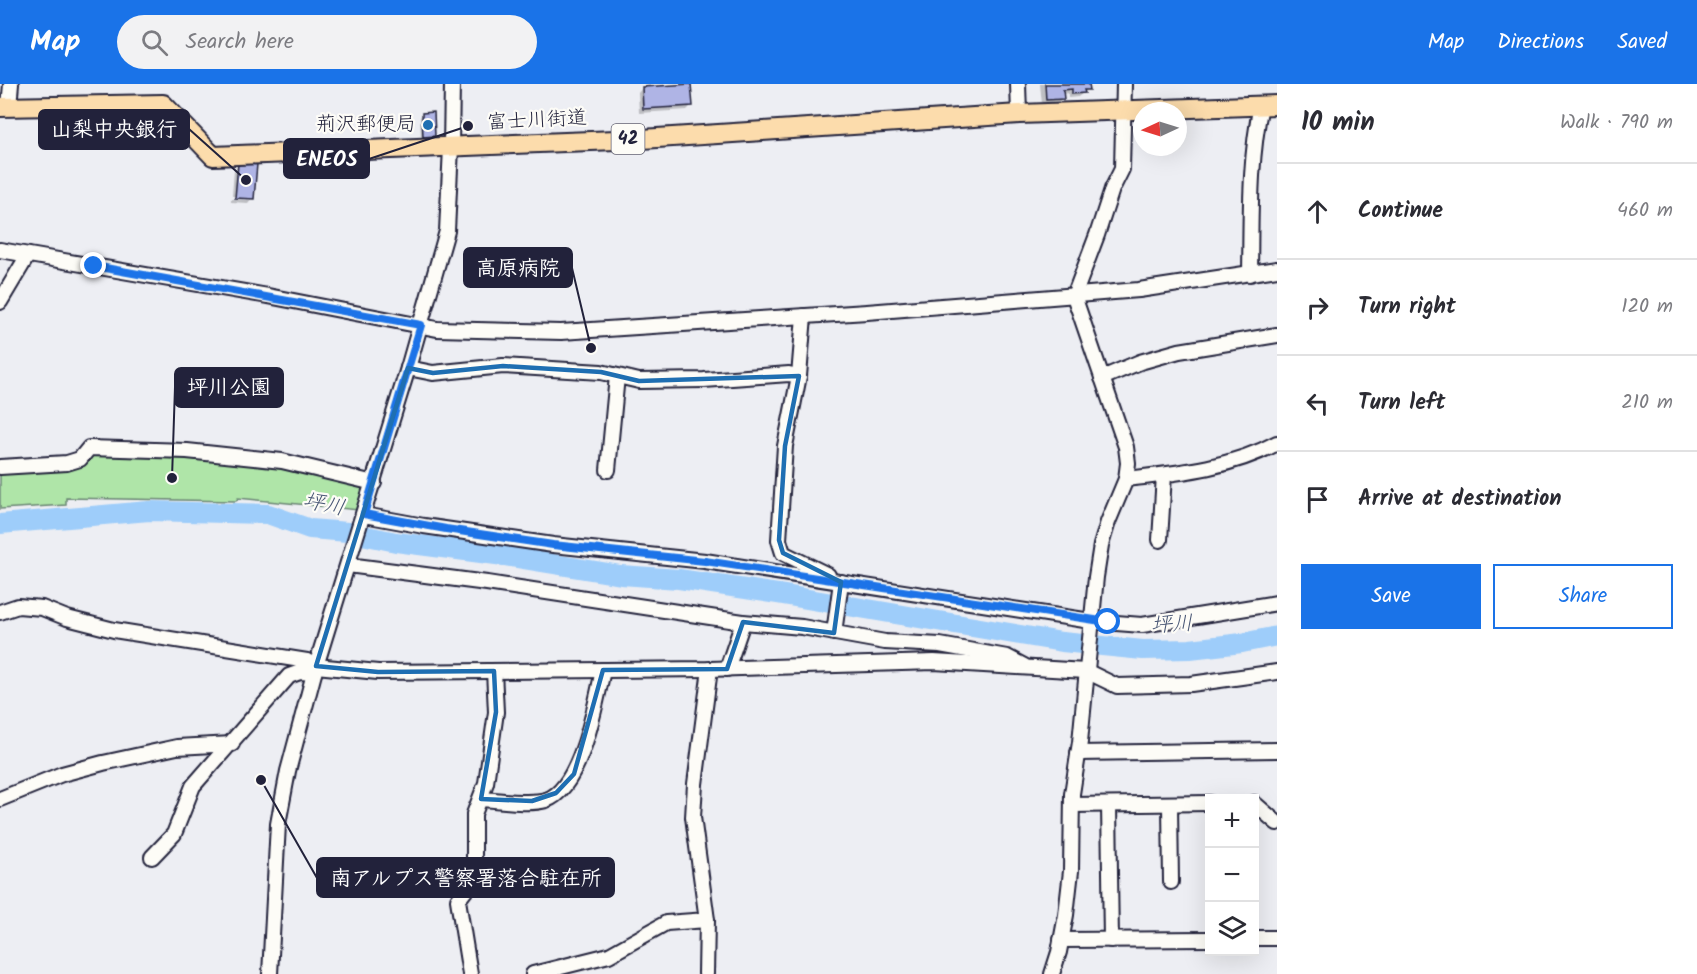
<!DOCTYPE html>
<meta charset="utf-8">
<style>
:root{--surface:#fff;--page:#f2f2f3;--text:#2b2b33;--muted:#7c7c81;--line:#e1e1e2;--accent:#1a73e8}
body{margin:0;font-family:Kalam,"Klee One",sans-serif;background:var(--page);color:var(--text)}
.controls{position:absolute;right:18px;bottom:18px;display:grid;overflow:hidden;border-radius:0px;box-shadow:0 6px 24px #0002}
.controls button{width:54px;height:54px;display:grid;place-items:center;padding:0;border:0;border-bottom:2px solid var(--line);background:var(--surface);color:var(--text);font:30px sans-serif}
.compass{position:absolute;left:1133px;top:18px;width:54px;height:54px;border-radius:50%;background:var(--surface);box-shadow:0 6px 24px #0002;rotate:266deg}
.stop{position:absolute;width:18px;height:18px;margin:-14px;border:4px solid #1a73e8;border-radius:50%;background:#fff}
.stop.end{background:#1a73e8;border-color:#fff;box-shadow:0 2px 6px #0008}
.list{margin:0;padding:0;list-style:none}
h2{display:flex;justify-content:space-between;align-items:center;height:78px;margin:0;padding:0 24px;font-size:26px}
h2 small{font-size:20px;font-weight:400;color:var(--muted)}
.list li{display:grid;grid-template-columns:39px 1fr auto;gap:18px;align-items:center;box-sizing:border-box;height:96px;padding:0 24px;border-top:2px solid var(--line)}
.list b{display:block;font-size:22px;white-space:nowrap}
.list em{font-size:20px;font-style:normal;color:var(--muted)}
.actions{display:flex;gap:12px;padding:18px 24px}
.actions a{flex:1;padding:14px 0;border:2px solid var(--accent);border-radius:0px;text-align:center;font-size:21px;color:var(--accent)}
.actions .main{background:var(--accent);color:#fff}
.icon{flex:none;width:33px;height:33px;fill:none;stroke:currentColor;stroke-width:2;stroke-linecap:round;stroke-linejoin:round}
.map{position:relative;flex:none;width:1277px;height:890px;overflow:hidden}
header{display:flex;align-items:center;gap:36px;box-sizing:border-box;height:84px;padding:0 30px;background:var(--accent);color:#fff}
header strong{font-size:28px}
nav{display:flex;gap:33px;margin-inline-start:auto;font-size:21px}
.search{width:420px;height:54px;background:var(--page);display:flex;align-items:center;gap:15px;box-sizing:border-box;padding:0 21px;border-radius:33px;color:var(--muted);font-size:22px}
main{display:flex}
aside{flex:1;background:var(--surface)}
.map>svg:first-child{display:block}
.green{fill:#afe5a8;stroke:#688472;stroke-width:1.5}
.shadow{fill:#0003}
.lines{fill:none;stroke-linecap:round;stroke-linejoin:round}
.river{stroke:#9ecdfa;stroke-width:20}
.building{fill:#afb4e5;stroke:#22223b;stroke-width:1.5}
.minor-casing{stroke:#22223b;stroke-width:18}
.major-casing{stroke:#22223b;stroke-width:22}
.minor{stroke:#fdfcf7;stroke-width:14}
.major{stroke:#fcdcac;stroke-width:18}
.route{stroke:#1a73e8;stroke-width:8}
.marked{fill:none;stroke:#1f6fb2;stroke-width:4.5;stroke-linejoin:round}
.poi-dot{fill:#1f6fb2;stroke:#fdfcf7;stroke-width:2}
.labels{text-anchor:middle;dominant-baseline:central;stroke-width:4.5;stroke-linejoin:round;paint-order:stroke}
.shield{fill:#fdfcf7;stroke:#646373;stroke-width:1.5}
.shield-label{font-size:18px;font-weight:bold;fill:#22223b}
.street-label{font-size:20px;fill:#22223b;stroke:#fdfcf7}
.poi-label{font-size:20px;fill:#22223b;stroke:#fdfcf7;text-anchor:end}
.water-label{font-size:21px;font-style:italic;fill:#475574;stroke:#fdfcf7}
.leader{fill:none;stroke:#22223b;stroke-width:2}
.callout-dot{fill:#22223b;stroke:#fdfcf7;stroke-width:2}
.callout{fill:#22223b;stroke:#22223b;stroke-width:2}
.callout-label{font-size:21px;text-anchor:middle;font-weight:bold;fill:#fff}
</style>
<header>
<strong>Map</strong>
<div class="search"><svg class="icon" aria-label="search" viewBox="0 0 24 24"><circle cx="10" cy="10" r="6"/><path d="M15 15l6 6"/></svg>Search here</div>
<nav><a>Map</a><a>Directions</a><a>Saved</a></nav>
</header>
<main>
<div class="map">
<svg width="1277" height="890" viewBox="0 0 1277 890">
<rect width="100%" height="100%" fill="#edeef3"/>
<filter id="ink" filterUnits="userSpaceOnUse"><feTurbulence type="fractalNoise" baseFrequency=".0167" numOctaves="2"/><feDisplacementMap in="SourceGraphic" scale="12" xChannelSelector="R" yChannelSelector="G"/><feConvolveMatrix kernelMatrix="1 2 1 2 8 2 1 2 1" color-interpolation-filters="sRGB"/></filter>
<g filter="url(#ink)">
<polygon class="green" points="89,370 226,373 367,399 359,426 238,414 236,417 66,414 66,421 0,425 0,385"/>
<g class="shadow">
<polygon points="1040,0 1088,0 1088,5 1078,13 1068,14 1068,9 1062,10 1062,14 1058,19 1042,20"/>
<polygon points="642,4 692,21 687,26 639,29 638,9"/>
<polygon points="423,30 433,52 430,55 421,55 420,33"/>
<polygon points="239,81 252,114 248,119 231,118 231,115 250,116 250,113 232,112 234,86"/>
</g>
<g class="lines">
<polyline class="river" points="0,440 149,427 268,430 310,445 348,448 396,458 504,472 621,491 679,495 778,510 1062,558 1143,566 1190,565 1242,559 1277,552"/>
</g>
<g class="building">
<polygon points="691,0 693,22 643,25 642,3"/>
<polygon points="1045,0 1089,0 1090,6 1084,6 1085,9 1072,10 1072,5 1063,6 1064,15 1046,16"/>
<polygon points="434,28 435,52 423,53 422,29"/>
<polygon points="238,80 257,80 254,115 235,114"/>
</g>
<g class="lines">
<g class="minor-casing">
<g id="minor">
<polyline points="1018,0 1019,30"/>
<polyline points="9,23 11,0"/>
<polyline points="0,166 268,212 437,245 561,248 867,228 1139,206 1277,185"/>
<path d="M1250 190C1251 133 1249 77 1261 21"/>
<polyline points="0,218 28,171"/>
<polyline points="804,232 799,292 785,362 779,456 783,469 828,491"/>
<polyline points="408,284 433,289 503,282 601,288 639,297 704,296 789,290 799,292"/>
<polyline points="1102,294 1140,278 1179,267 1277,251"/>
<polyline points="0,383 67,379 80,375 89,364 187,367 282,377 374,399"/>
<polyline points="608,386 617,292"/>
<path d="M1126 395C1178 389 1231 384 1277 359"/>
<polyline points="364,431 424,442 553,461 705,477 1091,537 1142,541 1277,519"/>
<polyline points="1160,456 1164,391"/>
<polyline points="348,481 487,499 743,538 802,543 885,558 940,561 1007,573 1024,582"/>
<polyline points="0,528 18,522 42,524 67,534 114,546 307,577 316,582 378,588 710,585 934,578 1086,587 1117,602 1191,600 1277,588"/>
<polyline points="834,549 841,498"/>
<polyline points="727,585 743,538"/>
<polyline points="1078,669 1277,666"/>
<polyline points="0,715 62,690 103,679 177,663 232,660"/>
<path d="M481 715C499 716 529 721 546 716 581 705 596 618 603 586"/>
<polyline points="1254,719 1277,739"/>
<polyline points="1170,720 1171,798"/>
<polyline points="1072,721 1210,719"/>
<polyline points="1109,721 1111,856"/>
<polyline points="152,773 174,750 193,702 289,592 300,588 314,589"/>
<polyline points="1254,854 1277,854"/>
<polyline points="1061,856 1210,855"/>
<polyline points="270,890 278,740 288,687 316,582 408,284 447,147 451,63 452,0"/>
<polyline points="470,890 458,816 468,803 474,782 474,730 486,699 496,628 494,587"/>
<polyline points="533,890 609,871 666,839 707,836"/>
<polyline points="706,890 707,836 693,733 695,700 710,585"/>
<polyline points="1052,890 1059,868 1066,831 1071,787 1072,710 1080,658 1096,493 1101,461 1108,438 1126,395 1128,379 1126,363 1074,212 1097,151 1112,105 1122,85 1124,0"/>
</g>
</g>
<g class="major-casing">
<polyline id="major" points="0,23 163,20 213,72 642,55 1019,30 1277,21"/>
</g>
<use href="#minor" class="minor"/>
<use href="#major" class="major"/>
</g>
</g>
<g class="lines" filter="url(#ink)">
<polyline class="route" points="94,182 421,241 364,430 446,445 553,461 705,477 1108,538"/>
</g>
<path class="marked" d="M503 282 601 288 639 297 799 292 785 362 779 456 783 469 841 498 834 549 743 538 727 585 603 586 574 690 556 709 532 717 481 715 496 628 494 587 378 588 316 582 408 284 433 289Z"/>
<circle class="poi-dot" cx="428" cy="41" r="6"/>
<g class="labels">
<rect class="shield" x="611.5" y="40" width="33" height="30" rx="4.5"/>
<g class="shield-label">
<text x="628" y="55">42</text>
</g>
<g class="street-label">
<text transform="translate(537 37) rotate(-3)">富士川街道</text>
</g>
<g class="poi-label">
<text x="416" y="41">荊沢郵便局</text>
</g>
<g class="water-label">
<text transform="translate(324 421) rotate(12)">坪川</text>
<text transform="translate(1172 541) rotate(-3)">坪川</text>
</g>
</g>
<path class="leader" d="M246 96L189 45M468 42L369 75M591 264L572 184M172 394L175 303M261 696L317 794"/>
<g class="callout-dot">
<circle cx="246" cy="96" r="6"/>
<circle cx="468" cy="42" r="6"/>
<circle cx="591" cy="264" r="6"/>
<circle cx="172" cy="394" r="6"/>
<circle cx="261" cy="696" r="6"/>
</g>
<g class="callout">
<rect x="39" y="26" width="150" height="39" rx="6"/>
<rect x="284" y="55" width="85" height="39" rx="6"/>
<rect x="464" y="164" width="108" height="39" rx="6"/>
<rect x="175" y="284" width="108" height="39" rx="6"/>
<rect x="317" y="774" width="297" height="39" rx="6"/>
</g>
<g class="callout-label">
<text x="114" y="52">山梨中央銀行</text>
<text x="327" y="82">ENEOS</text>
<text x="518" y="191">高原病院</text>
<text x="229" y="310">坪川公園</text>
<text x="466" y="801">南アルプス警察署落合駐在所</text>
</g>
</svg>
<div class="controls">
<button>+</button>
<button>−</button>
<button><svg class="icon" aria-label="layers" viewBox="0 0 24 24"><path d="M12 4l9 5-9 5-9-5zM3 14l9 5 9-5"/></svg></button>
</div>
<svg class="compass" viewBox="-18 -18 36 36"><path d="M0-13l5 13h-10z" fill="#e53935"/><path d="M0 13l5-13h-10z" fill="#7c7c81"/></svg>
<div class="stop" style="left:1108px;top:538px"></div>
<div class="stop end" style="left:94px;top:182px"></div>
</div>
<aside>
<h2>10 min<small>Walk · 790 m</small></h2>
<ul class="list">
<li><svg class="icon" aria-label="ahead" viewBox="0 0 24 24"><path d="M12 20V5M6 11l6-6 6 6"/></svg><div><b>Continue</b></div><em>460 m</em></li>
<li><svg class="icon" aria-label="right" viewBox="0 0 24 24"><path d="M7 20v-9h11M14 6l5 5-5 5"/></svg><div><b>Turn right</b></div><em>120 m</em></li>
<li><svg class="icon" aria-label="left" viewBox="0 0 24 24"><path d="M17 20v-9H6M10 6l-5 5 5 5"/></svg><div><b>Turn left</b></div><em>210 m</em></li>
<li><svg class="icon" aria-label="arrive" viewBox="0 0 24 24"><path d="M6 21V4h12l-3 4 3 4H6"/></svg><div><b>Arrive at destination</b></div></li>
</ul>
<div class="actions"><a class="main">Save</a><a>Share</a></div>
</aside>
</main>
